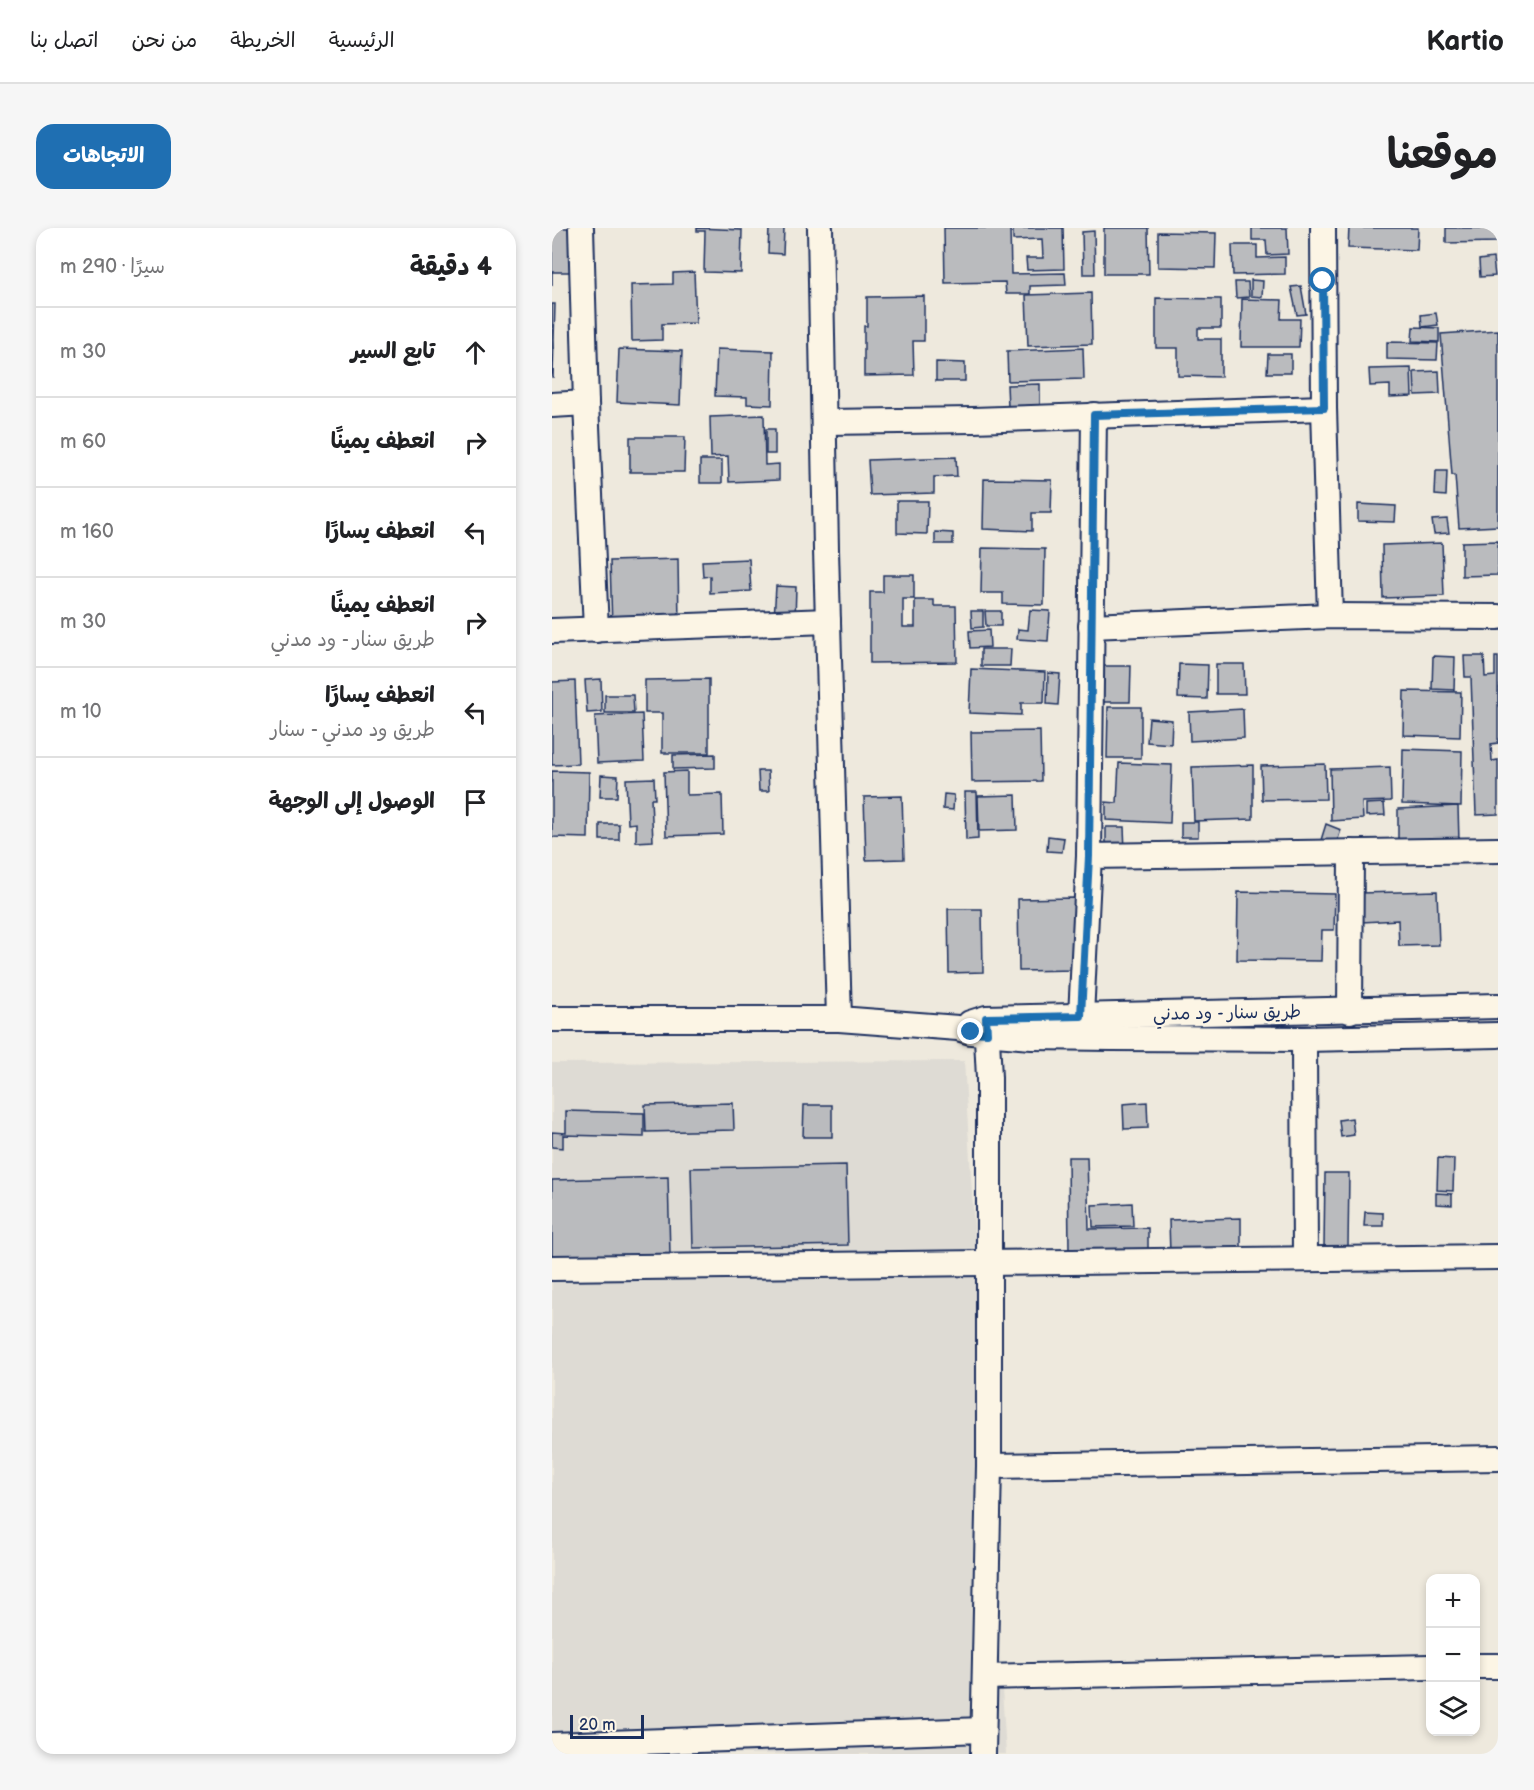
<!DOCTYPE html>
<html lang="ar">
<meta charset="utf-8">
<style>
:root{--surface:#fff;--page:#f6f6f6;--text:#202124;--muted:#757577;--line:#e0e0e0;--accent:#1f6fb2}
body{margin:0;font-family:"Balsamiq Sans","Playpen Sans Arabic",sans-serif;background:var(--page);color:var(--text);direction:rtl}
.controls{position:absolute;right:18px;bottom:18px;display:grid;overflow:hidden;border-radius:12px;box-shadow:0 3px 9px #0003}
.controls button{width:54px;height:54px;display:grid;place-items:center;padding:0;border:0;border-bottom:2px solid var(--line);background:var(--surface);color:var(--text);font:30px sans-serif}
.scale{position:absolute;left:18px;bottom:15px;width:74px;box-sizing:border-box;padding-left:6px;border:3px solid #1b2f5e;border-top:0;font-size:16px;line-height:21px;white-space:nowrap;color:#1b2f5e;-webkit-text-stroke:4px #fcf5e5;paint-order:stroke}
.stop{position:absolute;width:18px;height:18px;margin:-14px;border:4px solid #1f6fb2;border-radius:50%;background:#fff}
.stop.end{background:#1f6fb2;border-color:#fff;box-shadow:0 2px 6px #0008}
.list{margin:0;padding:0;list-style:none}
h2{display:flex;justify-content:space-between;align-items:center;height:78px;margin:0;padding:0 24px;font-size:26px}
h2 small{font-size:20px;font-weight:400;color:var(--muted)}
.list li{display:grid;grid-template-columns:39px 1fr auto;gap:18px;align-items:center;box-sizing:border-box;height:90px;padding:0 24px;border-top:2px solid var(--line)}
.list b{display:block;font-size:22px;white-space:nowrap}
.list p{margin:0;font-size:20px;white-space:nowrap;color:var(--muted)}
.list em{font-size:20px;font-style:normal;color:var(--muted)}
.icon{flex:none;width:33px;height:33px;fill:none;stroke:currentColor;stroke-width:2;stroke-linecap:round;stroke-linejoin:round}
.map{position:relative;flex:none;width:946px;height:1526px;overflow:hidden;direction:ltr;border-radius:18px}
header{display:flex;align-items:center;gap:36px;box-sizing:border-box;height:84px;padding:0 30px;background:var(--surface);border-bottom:2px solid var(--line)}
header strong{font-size:28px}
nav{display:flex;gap:33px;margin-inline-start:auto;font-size:21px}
.intro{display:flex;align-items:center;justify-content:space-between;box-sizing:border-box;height:144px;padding:0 36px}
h1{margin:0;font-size:42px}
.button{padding:15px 27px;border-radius:18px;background:var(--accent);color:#fff;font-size:21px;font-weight:700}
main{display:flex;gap:36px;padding:0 36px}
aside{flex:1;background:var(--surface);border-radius:18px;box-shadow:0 3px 9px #0003}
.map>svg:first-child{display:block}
.built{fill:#dedbd4}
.building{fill:#babbbe;stroke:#1b2f5e;stroke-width:1.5}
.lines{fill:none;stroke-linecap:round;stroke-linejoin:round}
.minor-casing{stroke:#1b2f5e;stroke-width:28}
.minor{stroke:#fcf5e5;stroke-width:24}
.route{stroke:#1f6fb2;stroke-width:8}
.labels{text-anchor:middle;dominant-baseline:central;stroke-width:4.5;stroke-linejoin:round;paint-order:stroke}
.street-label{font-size:18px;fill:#1b2f5e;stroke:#fcf5e5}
</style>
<header>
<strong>Kartio</strong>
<nav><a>الرئيسية</a><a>الخريطة</a><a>من نحن</a><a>اتصل بنا</a></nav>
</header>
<div class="intro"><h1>موقعنا</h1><a class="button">الاتجاهات</a></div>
<main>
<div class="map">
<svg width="946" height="1526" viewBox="0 0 946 1526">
<rect width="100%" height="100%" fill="#eee9dd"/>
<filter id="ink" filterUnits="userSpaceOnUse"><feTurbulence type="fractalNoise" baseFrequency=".0167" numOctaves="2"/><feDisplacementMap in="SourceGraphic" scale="12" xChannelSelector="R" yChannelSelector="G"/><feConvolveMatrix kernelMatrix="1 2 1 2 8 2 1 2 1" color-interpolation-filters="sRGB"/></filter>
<g filter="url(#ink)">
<polygon class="built" points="412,833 454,1526 0,1526 0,835"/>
<g class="building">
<polygon points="0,0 19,0 20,44 0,44 0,58"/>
<polygon points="145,0 190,2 189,45 152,44 153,3 145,3"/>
<polygon points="217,0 232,0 231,26 216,25"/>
<polygon points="392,0 458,0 459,46 513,45 514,57 478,58 478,66 454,66 453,54 393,55"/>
<polygon points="461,0 511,0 512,41 475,42 474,30 491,30 490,11 461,12"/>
<polygon points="552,0 596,0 597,46 552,46"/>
<polygon points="700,0 735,0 736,26 715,27 714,12 700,12"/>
<polygon points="797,0 866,0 865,22 796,20"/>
<polygon points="894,0 946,0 946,14 894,15"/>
<polygon points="542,3 543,46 531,46 530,4"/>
<polygon points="606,4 664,5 663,40 606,39"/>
<polygon points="680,17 705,17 705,30 733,29 733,46 681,47"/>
<polygon points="941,30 943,48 928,49 927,32"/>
<polygon points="142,44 144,95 110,96 110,112 80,113 79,57 121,56 121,45"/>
<polygon points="699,52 711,53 710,69 699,68"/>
<polygon points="683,54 696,54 697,69 684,70"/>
<polygon points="749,58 754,86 745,87 739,59"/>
<polygon points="539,65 540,116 476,118 474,67"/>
<polygon points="372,68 372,113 361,113 362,147 312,148 312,98 315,98 315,69"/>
<polygon points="604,70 669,71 669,100 646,100 646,111 669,111 669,149 626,148 626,120 604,120"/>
<polygon points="690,71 730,72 729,91 748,91 747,119 689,119"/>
<polygon points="0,76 3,76 1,149 0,149"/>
<polygon points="884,85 886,97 870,99 869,87"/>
<polygon points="861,99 887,100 887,114 860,113"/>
<polygon points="946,102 946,298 907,300 903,247 900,247 889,106"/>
<polygon points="835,114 886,115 885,132 835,131"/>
<polygon points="531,120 532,151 456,153 455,123"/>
<polygon points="67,121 130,123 128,177 65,174"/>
<polygon points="165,121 221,123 220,177 195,176 195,169 163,168"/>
<polygon points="716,126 739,126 739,145 715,145"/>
<polygon points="384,134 413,135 413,153 384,153"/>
<polygon points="859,140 860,168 838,169 838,157 818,158 817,141"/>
<polygon points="887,143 888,166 863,167 862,144"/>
<polygon points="488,156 488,178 456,179 455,157"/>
<polygon points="212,187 213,237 227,236 227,252 177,254 176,228 159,229 158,189"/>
<rect x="214" y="201" width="9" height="25"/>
<polygon points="78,209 133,209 132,244 78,244"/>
<polygon points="404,229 405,248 382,249 382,265 318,267 316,232"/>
<rect x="148" y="232" width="22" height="23"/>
<polygon points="884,243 895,243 894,268 883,267"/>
<polygon points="432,251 500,252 499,285 480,285 480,303 431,301"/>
<polygon points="345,273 376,273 375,306 345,305"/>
<polygon points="806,276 844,278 843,294 806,293"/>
<polygon points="895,291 897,305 882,306 880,292"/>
<polygon points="383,304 401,305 401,316 383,316"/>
<polygon points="946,313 946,347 910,348 910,314"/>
<polygon points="890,315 892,368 831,370 830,317"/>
<polygon points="430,320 493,321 492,377 451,376 451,365 429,365"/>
<polygon points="126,331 127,397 60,400 58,333"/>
<polygon points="197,331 199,363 158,365 158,348 151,349 150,333"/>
<polygon points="331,347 362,347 362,371 351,371 351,399 363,399 363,372 382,372 382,378 404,378 405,434 318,435 318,364 331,364"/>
<polygon points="224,358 244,359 243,392 222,391"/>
<polygon points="478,382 498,383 496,413 465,411 466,401 476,402"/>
<polygon points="419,383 431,383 431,399 420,400"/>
<polygon points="433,383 449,383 449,398 434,398"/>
<polygon points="437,402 438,419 418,420 417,403"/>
<polygon points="429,421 459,421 458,438 429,438"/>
<polygon points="881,428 903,429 902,462 880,461"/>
<polygon points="912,428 932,428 933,449 943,448 943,429 946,429 946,515 939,516 940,533 946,532 946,586 924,587 919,449 913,449"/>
<polygon points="627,436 656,437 655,471 626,470"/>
<polygon points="664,436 692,436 693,466 664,466"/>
<polygon points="551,438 579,438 578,474 550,474"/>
<polygon points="419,441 493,444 492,475 469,475 469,487 417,485"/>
<polygon points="496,445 508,446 506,477 495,476"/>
<polygon points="49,451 50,484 35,485 33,452"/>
<polygon points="157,451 157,525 110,525 110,485 93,485 93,452"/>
<polygon points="23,453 26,536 0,537 0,454"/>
<polygon points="852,463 909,464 908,509 851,507"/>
<polygon points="53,467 81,467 82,485 53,485"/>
<polygon points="556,479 589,479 589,530 555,530"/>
<polygon points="691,481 692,510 638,513 637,484"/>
<polygon points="90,486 92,533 45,535 43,488"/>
<polygon points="597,490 620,492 619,516 595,514"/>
<polygon points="488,503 489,553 420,554 419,504"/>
<polygon points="851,521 910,523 909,578 850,576"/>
<polygon points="163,526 163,540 121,541 121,527"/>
<polygon points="567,535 620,537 618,595 554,592 554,574 565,575"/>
<polygon points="773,536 774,571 710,572 709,538"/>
<polygon points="701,537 701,591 642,593 640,539"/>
<polygon points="838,539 839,573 810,574 811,591 779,593 778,541"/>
<polygon points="0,543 37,544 36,610 0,609"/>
<polygon points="135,543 135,567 170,566 171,606 114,608 112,544"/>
<polygon points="206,543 216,543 217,563 207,563"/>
<polygon points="49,547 66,548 65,569 48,569"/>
<polygon points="102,550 103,571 99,571 101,613 84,614 84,595 76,596 74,551"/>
<polygon points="413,564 425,564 426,611 414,612"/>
<polygon points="392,566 402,567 401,582 391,581"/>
<polygon points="464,567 465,602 427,603 426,568"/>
<polygon points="350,568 352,631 314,632 312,569"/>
<polygon points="832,575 833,587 814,588 814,576"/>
<polygon points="906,578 907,614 846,615 846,581"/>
<rect x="629" y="594" width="17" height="15"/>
<rect x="48" y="596" width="19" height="16"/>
<polygon points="774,596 789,602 784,617 769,612"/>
<polygon points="554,599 572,599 573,623 554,624"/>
<polygon points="496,608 512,610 510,624 495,623"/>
<polygon points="885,663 887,717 847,718 846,692 810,694 808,665"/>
<polygon points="686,664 783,666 782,702 770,702 769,733 685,732"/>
<polygon points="522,670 523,742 467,743 466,671"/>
<polygon points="396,681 430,681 431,744 397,745"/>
<polygon points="595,874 596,900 572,901 571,876"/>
<polygon points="181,875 182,902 94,904 93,877"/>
<polygon points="252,877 280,877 280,909 251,909"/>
<polygon points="14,883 92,885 92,909 11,907 11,920 0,919 0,904 14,905"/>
<polygon points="800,890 802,907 789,909 787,892"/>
<polygon points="516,929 535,929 537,1001 596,1000 596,1021 517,1023"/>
<polygon points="886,930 902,931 901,963 885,962"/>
<polygon points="294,937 296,1017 141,1020 139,940"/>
<polygon points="773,945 797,945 796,1019 772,1019"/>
<polygon points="116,949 118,1027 0,1030 0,952"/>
<polygon points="884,965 900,966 900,977 884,976"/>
<polygon points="580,975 581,998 541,999 540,977"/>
<polygon points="813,984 831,985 831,998 812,998"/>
<polygon points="689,990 689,1024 618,1026 617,992"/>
</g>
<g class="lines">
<g class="minor-casing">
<g id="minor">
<polyline points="29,0 34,175 44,402"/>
<polyline points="268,0 274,322 287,791"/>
<polyline points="771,0 772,180 778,388"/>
<polyline points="0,177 34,175"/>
<polyline points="273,194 421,192 772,180"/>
<polyline points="539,398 778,388 946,389"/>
<polyline points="0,403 276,393"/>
<polyline points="537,628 946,622"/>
<polyline points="798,783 799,624"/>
<polyline points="0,791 287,791 406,800 419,804 480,809 559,810 752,811 946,807"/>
<polyline points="418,795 434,790 946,778"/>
<polyline points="529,809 529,788 537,628 542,187"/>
<polyline points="752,811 753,1031"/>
<polyline points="0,1040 946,1029"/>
<polyline points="437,1238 946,1230"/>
<polyline points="924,1438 946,1438"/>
<polyline points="433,1449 878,1439"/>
<polyline points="0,1517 431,1502"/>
<polyline points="431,1526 437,1238 437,850 434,791"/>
</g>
</g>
<use href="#minor" class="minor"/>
</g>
</g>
<g class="lines" filter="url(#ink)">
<polyline class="route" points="419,804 435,805 434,790 529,788 537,628 542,187 772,180 771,53"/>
</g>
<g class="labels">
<g class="street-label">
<text transform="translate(675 785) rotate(-1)">طريق سنار - ود مدني</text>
</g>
</g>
</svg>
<div class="controls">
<button>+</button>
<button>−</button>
<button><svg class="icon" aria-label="layers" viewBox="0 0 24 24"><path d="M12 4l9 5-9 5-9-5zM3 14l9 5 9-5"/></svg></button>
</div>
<div class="scale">20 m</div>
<div class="stop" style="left:771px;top:53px"></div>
<div class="stop end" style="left:419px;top:804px"></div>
</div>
<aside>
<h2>4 دقيقة<small>سيرًا · 290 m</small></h2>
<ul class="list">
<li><svg class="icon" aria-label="ahead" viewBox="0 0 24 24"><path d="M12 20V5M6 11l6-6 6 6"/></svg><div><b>تابع السير</b></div><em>30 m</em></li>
<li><svg class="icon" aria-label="right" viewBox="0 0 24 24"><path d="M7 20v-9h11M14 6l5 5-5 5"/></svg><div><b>انعطف يمينًا</b></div><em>60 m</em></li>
<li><svg class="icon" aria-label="left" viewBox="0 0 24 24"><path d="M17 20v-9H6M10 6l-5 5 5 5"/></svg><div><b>انعطف يسارًا</b></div><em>160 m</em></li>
<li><svg class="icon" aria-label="right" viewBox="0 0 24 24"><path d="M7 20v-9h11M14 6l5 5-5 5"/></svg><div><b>انعطف يمينًا</b><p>طريق سنار - ود مدني</p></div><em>30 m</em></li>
<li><svg class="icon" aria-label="left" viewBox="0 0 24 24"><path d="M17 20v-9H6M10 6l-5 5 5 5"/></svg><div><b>انعطف يسارًا</b><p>طريق ود مدني - سنار</p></div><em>10 m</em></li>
<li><svg class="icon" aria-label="arrive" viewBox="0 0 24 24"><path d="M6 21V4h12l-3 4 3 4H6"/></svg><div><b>الوصول إلى الوجهة</b></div></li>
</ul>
</aside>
</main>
